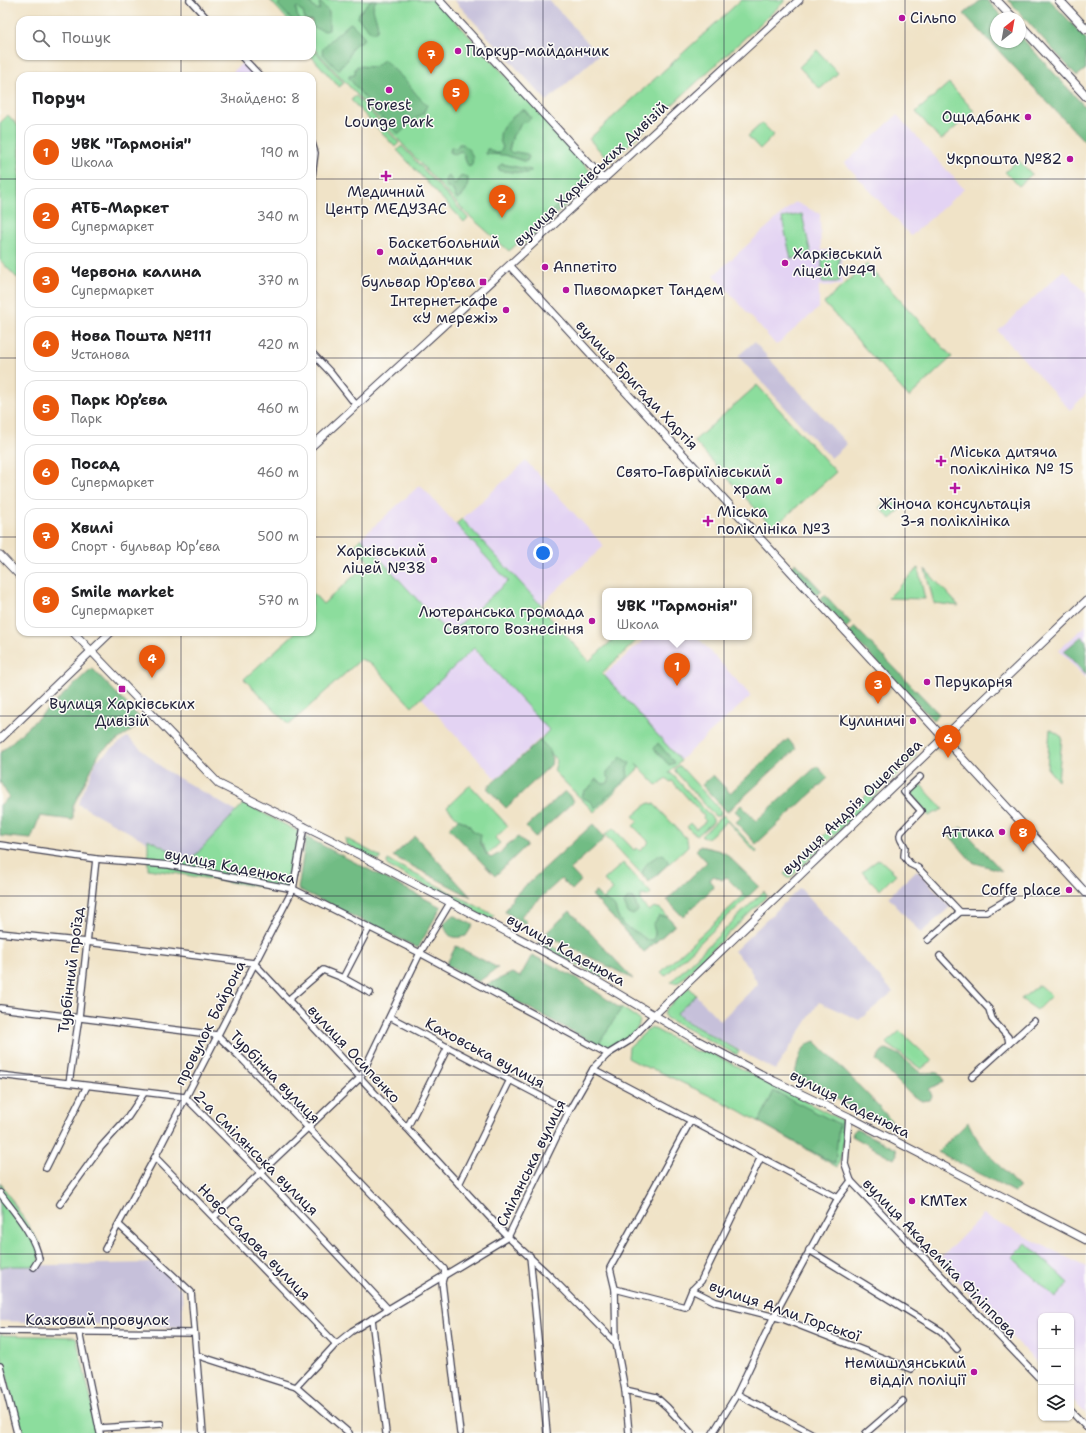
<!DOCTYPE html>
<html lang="uk">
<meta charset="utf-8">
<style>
:root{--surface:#fff;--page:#f6f6f6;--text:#202124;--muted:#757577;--line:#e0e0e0;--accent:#ea580c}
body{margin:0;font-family:"Shantell Sans",sans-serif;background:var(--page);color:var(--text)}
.controls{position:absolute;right:12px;bottom:12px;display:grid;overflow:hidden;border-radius:8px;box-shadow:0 1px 3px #0004}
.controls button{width:36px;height:36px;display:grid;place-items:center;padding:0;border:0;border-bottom:1px solid var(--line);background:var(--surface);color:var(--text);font:20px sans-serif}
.compass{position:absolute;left:990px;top:12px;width:36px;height:36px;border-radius:50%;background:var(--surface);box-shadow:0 1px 3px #0004;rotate:31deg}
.you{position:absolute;left:543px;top:553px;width:14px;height:14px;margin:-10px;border:3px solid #fff;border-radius:50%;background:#1a73e8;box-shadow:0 0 0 6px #1a73e833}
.badge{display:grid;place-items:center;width:26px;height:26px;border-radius:50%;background:var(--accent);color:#fff;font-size:13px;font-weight:700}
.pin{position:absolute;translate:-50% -33px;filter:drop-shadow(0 1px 2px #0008)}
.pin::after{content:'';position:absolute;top:21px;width:14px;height:12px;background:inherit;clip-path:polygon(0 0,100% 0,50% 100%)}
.popup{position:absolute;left:602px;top:588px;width:150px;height:52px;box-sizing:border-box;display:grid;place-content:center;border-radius:8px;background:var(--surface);filter:drop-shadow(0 1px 3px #0005);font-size:13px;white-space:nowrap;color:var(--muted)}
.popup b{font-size:15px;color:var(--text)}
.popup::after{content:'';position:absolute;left:50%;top:100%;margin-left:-8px;border:8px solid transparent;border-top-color:var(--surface)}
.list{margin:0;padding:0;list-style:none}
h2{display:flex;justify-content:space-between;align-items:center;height:52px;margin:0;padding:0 16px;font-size:17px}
h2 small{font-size:13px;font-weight:400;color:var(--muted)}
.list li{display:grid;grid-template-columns:26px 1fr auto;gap:12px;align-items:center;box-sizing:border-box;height:56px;margin:0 8px 8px;padding:0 8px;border:1px solid var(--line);border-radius:12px}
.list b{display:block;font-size:15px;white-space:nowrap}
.list p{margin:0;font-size:13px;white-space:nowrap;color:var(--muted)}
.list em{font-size:13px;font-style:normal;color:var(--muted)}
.icon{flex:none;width:22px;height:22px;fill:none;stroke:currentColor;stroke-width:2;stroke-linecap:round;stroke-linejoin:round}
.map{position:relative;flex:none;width:1086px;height:1433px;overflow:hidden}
.search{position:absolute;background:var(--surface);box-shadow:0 1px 3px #0004;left:16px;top:16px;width:300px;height:44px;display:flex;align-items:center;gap:10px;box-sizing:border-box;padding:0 14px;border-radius:12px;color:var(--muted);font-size:15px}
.panel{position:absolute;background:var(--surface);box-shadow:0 1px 3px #0004;left:16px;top:72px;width:300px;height:564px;border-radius:12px}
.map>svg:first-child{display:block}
.built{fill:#e3d3f3}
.industrial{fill:#c6c0da}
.green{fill:#8cdd9d;stroke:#57806c}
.forest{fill:#71bc84;stroke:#4a6f60}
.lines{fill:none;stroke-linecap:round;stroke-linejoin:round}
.minor-casing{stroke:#413f50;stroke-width:8}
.tertiary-casing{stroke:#413f50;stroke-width:9}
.primary-casing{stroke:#413f50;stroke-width:10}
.minor{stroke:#fff;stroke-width:5.5}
.tertiary{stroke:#fff;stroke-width:7}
.primary{stroke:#fff;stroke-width:8}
.grid{fill:none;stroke:#22223b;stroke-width:1;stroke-opacity:0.55}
.poi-dot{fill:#b5179e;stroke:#fdfcf7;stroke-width:1.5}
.labels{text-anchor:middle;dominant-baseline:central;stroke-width:3;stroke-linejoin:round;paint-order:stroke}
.poi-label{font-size:15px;fill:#22223b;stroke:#fdfcf7;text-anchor:end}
.street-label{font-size:15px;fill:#22223b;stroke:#fdfcf7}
</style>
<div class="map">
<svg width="1086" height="1433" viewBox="0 0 1086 1433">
<rect width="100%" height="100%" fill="#fdfcf7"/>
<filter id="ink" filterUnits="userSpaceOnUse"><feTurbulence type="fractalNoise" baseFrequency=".025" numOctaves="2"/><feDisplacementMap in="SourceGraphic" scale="8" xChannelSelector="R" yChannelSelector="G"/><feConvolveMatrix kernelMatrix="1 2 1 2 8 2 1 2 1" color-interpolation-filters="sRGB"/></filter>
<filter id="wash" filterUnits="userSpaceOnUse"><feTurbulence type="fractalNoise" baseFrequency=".012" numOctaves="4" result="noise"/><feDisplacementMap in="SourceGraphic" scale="16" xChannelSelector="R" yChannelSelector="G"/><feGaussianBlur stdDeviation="0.9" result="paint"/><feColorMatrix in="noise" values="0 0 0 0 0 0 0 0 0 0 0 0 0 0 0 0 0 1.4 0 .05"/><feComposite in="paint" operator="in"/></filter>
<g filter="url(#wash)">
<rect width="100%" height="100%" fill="#f0e3c7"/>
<g class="built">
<polygon points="245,60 260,76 229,76"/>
<polygon points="897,115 964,189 911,236 845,163"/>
<polygon points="795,202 820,214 821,250 841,250 842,285 819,286 819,308 776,345 714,275"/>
<polygon points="1064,270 1086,293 1086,394 1070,410 998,331"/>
<polygon points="526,461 604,546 540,605 462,519"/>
<polygon points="420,485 508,581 449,634 361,538"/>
<polygon points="1086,625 1086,679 1059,650"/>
<polygon points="647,637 697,637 751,696 680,760 604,675"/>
<polygon points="474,648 549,730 496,779 421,697"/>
<polygon points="983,1215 1086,1267 1086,1413 1071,1398 1071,1316 1041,1316 1041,1367 938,1261"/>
</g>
<g class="industrial">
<polygon points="454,0 549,0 599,55 547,101"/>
<polygon points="754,342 847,444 831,458 738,356"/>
<polygon points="127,737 165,770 240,814 189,865 78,804 97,760"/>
<polygon points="917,870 950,907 921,933 888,897"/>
<polygon points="800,888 893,992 859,1020 819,1002 775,1070 682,1019 676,1013 696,995 720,1021 758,984 748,966 734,951"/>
<polygon points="154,1263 182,1290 183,1327 0,1321 0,1268 4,1266"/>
</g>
<g class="green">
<polygon points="270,0 436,0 562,137 595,177 591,180 592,181 525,244 522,240 509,251 465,212 312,46 312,20 288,20"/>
<polygon points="741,0 786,0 610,162 589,139"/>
<polygon points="817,50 838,73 820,89 799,67"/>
<polygon points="316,52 344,83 339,87 311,56"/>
<polygon points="949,83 974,111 941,140 916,112"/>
<polygon points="356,96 399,143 395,147 351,100"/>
<polygon points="8,115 20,128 20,275 17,278 0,260 0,123"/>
<polygon points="762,123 774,135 760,149 748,136"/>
<polygon points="402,146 468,218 464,222 397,150"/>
<polygon points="1018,160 1032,174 1019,186 1005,172"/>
<polygon points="802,214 811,254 791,259 782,218"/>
<rect x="822" y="254" width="17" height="28"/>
<polygon points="867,264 952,357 909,397 824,303"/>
<polygon points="757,385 836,472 773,528 694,441"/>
<polygon points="890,498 900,510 890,519 880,507"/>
<polygon points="462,519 540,604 545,612 589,661 616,637 632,637 636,641 601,674 604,675 681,761 669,773 672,774 713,819 713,822 698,835 692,832 687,827 691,823 696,829 706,821 703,818 704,816 672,781 670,782 666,778 657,786 636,764 639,768 594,812 554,771 557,761 540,740 549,730 474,648 412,707 374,666 361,659 289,725 244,679 296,632 312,632 312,594 313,593 323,604 369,562 354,546 361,538 449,634 508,581 456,524"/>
<polygon points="918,568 925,599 888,598"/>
<polygon points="925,569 959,606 934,603"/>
<polygon points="1050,729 1062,737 1058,781 1047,768"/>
<polygon points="912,751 917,755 789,879 784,874"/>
<polygon points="678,766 680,766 721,811 721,814 718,816 715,816 675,771 675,769"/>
<polygon points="919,783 943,809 929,816 911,793"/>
<polygon points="470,785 508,826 495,838 500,843 487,855 484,847 468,824 458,819 447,807"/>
<polygon points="244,803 299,832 292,882 286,891 148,869 148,839 190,861"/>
<polygon points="650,803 654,804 687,839 688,846 649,882 605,835 613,828 634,850 637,848 640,851 649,842 633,826 638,821 633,816 647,804"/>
<polygon points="723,815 757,851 756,853 727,821 708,838 701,836"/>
<polygon points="345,838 381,857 381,859 378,860 346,844"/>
<polygon points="879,859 896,874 880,890 862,872"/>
<polygon points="388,860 494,915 491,920 388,866 387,862"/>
<path d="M623 863 651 893 648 896 641 895C640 903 644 906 649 911L654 907 661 909 675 925 644 952 592 895 596 892 603 899 613 890 604 880Z"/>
<polygon points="764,891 766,896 764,899 679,982 674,983 671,982"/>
<polygon points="744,895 747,898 665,976 661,972"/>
<polygon points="539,940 611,977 612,977 601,977 539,944"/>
<polygon points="1039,985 1051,996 1037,1010 1021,999"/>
<polygon points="689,987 696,995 677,1013 682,1019 739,1051 737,1055 666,1018 664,1015 665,1010"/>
<path d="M621 1007 637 1018 640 1021C637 1035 623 1042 611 1049L598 1045Z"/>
<path d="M651 1027 695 1051 709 1052 841 1120C846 1132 843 1155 837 1167L739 1110 658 1071 643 1066 628 1058 629 1047Z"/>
<polygon points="900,1031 932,1061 921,1069 886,1043"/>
<polygon points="0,1182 40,1244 38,1266 4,1266 0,1268"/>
<polygon points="1026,1243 1069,1283 1055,1298 1012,1257"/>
<polygon points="0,1335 76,1337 99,1433 22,1433 0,1351"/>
</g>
<g class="forest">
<polygon points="282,0 309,0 313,7 319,10 320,8 319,4 320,2 329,12 329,30 325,31 312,27 312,20 305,20 303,12 297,7 296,8 297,15 300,20 292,20 278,5"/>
<path d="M371 0H377C366 10 383 22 376 32H371L358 18 359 13Z"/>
<polygon points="981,0 987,0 1003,18 996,18 996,42 1020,42 1020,36 1086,108 1086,143 964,14"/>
<polygon points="1008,0 1050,0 1086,39 1086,69 1077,76"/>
<path d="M351 23 361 33 364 38 362 41C345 47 354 60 341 65L339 70 337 69 323 54 322 50 330 41 349 24Z"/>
<path d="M384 60 407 82 416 94 427 105 423 114 415 119 399 134C379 118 365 98 349 78V76L355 75V70L357 66 374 67Z"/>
<path d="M521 110H525L531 118 527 122 521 123 518 130 513 135 509 150 512 153 516 152 527 154 529 157 527 161H523L505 155 486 154 487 149H489L495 153H499L503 147C493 130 510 120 521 110Z"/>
<path d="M459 144H463C470 151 476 156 471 166L469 167C465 162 465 156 461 151L457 153 456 155 450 152 451 147 457 148Z"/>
<path d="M502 164 531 170V171L529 173C519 174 510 171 500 171L498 167Z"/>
<path d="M448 175 453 182 455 184 461 176 468 178C468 186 466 196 457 199L452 189 447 187 445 184 446 177Z"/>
<polygon points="578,187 580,187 581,189 578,193 532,234 525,242 522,239 523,237"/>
<polygon points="795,563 822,591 816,596 790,568"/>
<polygon points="825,595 851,623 846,628 820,600"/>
<polygon points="855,627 939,714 933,720 849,633"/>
<polygon points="1082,636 1086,642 1086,675 1064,651"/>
<polygon points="92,668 144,722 100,752 73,806 73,820 40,816 31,839 0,836 0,805 9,797 0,782 0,753"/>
<polygon points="788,739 796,749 727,812 702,785 713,775 730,793"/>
<path d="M540 740C548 748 554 753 551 765L506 808 487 788Z"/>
<polygon points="658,743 675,763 669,765 654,749"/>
<polygon points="621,757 630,763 627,769 628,777 595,808 591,802 582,797 584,791 589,788 596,779 603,784 608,783 610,778 607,776 607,772"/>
<polygon points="817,766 828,778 756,844 736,822 741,817 735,811 741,805 756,821"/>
<polygon points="565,791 574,801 535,837 526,827"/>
<polygon points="458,819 468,824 474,832 481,834 480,842 487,855 491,858 500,853 507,845 518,837 527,845 495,876 449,828"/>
<polygon points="593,824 605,838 570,869 581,881 572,890 561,879 521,916 527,922 525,924 505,912 514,896"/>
<polygon points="961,827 1002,871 972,862 949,835"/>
<polygon points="415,836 471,897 393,856"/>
<polygon points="306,837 441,907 418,948 298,889"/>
<polygon points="700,846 717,850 725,853 759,886 747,898 726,877 722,880 714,876 709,880 713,885 713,888 683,917 667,900 707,862 696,850"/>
<path d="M663 854 667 858 668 864 649 882 642 874C643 864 654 857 663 854Z"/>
<polygon points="596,892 603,899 609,901 615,907 618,917 624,926 638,933 647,940 654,940 655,932 653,925 659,916 668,917 675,925 644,952 592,895"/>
<polygon points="628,898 634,899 638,911 633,915 628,913 624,903"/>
<polygon points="570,911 633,979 545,934"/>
<path d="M453 915 473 925 466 936C453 939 447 938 444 923Z"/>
<polygon points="456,946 498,968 478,982 446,965"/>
<polygon points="532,955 578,979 621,1009 598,1045 486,985 512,973 520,977"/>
<path d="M815 1041 876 1103 894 1124 887 1127 871 1117 840 1101 821 1087 794 1076C799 1062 799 1045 815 1041Z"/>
<path d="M885 1049C900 1052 910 1065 922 1074 931 1072 941 1070 944 1081L929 1089 932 1096 930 1100 922 1101 911 1095 876 1060 881 1052Z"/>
<polygon points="774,1091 839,1124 835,1164 759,1122"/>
<path d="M968 1122C979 1148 1001 1166 1019 1188L1015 1192 938 1152Z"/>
<polygon points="856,1129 896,1149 897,1154 894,1159 852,1136 853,1132"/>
</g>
</g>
<g filter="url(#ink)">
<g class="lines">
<g class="minor-casing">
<g id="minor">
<polyline points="190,0 208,20"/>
<polyline points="241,56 260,76"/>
<polyline points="312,143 315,153 312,176"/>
<polyline points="312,353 330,372 356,405"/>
<path d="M920 777 904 792 921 811 901 832C898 838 902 841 905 847L904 856 910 864 918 868 960 912"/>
<polyline points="0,845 96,859 169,865 293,889 420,953 608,1054"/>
<polyline points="0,933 87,942 254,963 508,1237 550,1276 616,1343"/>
<polyline points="928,940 960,912 986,912 1010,898"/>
<polyline points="940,956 989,1009 992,1019 1008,1037 1009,1043"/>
<polyline points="343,978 370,993"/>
<polyline points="288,1000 323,970 343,978 369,928"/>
<polyline points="0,1008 217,1035 244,1061 444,1269 445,1272 442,1282 460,1433"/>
<polyline points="390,1017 569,1111"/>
<polyline points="593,1069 838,1198"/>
<polyline points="0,1075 185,1097 260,1172 388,1309"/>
<polyline points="972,1077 1034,1021"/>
<polyline points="69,1083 79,1017 96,859"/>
<polyline points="849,1117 845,1164 851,1181 1041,1380"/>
<polyline points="407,1128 448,1047"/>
<polyline points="155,1157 336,1344"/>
<polyline points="46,1168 87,1086"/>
<polyline points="459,1184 510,1080"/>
<path d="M0 1193C14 1212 35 1235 39 1259L34 1267"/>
<polyline points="60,1204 101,1147 128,1117 144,1093"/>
<polyline points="214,1217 360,1078 420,953 450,903"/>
<polyline points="119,1225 191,1292 203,1433"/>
<polyline points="105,1249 155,1157 293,889 304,826"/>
<polyline points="809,1250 941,1331 957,1349"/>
<polyline points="530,1256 547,1433"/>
<polyline points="615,1289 685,1307 692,1290 716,1302 783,1319 911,1369"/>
<polyline points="692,1290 701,1281 761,1157"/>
<polyline points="372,1319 386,1433"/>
<polyline points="0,1331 194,1333"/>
<polyline points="79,1332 100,1433"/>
<polyline points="196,1355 296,1387 349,1433"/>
<polyline points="0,1366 17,1433"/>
<polyline points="296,1387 336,1344 352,1331 508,1237 569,1111 593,1069 608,1054 629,1041 654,1015"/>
<polyline points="625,1390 656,1397 667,1407 691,1433"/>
<polyline points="737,1394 811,1433"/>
<polyline points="1071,1411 1086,1427"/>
<polyline points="99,1428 161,1424"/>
<polyline points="629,1433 625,1390 616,1343 615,1289 610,1268 691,1120"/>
<polyline points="713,1433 737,1394 774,1316 838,1198 851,1181"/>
<polyline points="866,1433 903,1401"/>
</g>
</g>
<g class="tertiary-casing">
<g id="tertiary">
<polyline points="439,0 604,180"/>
<polyline points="510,266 1086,893"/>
<polyline points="312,446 799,0"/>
<polyline points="0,555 20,576"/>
<polyline points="73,632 219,784 337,843 528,943 583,973 691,1037 774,1081 849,1117 1086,1240"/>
<polyline points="0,739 111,632"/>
<polyline points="654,1015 1086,601"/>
</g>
</g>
<g class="primary-casing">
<g id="primary">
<polyline points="996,0 1013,18"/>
<polyline points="1059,0 1086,29"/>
<polyline points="1020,25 1086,96"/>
</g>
</g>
<use href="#minor" class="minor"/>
<use href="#tertiary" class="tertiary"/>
<use href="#primary" class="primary"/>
</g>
</g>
<path class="grid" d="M181 0V20M362 0V1433M543 0V1433M724 0V1433M905 0V1433M181 56V76M0 179H20M312 179H1086M0 358H20M312 358H1086M0 537H20M312 537H1086M181 632V1433M0 716H1086M0 896H1086M0 1075H1086M0 1254H1086"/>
<g class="poi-dot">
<circle cx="902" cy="18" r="4"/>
<circle cx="458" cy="51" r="4"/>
<circle cx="389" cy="90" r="4"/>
<circle cx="1028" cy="117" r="4"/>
<circle cx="1070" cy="159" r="4"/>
<path d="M384 170h4v4h4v4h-4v4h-4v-4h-4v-4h4z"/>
<circle cx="380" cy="252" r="4"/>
<circle cx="785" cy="263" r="4"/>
<circle cx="545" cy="267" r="4"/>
<rect x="479" y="278" width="8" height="8" rx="2"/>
<circle cx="566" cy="290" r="4"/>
<circle cx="506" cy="310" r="4"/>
<path d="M939 455h4v4h4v4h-4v4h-4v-4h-4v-4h4z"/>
<circle cx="779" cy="481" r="4"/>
<path d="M953 482h4v4h4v4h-4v4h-4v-4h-4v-4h4z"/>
<path d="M706 515h4v4h4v4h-4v4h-4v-4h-4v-4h4z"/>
<circle cx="434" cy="560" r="4"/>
<circle cx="592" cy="621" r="4"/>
<circle cx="927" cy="682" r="4"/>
<rect x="118" y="685" width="8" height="8" rx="2"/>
<circle cx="913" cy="721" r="4"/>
<circle cx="1002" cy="832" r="4"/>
<circle cx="1069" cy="890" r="4"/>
<circle cx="912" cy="1201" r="4"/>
<circle cx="974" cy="1372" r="4"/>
</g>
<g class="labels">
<g class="poi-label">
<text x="910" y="18" text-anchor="start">Сільпо</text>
<text x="466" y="51" text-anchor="start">Паркур-майданчик</text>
<text x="389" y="105" text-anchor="middle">Forest<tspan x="389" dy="17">Lounge Park</tspan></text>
<text x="1020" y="117">Ощадбанк</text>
<text x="1062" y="159">Укрпошта №82</text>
<text x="386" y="192" text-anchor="middle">Медичний<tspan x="386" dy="17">Центр МЕДУЗАС</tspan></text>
<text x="388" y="243" text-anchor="start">Баскетбольний<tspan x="388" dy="17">майданчик</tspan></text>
<text x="793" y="254" text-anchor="start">Харківський<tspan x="793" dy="17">ліцей №49</tspan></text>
<text x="553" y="267" text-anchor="start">Аппетіто</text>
<text x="475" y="282">бульвар Юр'єва</text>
<text x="574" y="290" text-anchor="start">Пивомаркет Тандем</text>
<text x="498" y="301">Інтернет-кафе<tspan x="498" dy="17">«У мережі»</tspan></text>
<text x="950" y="452" text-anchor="start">Міська дитяча<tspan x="950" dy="17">поліклініка № 15</tspan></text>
<text x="771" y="472">Свято-Гавриїлівський<tspan x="771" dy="17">храм</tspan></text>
<text x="955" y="504" text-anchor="middle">Жіноча консультація<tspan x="955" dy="17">3-я поліклініка</tspan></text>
<text x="717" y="512" text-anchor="start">Міська<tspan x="717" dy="17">поліклініка №3</tspan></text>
<text x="426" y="551">Харківський<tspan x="426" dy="17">ліцей №38</tspan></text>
<text x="584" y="612">Лютеранська громада<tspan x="584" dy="17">Святого Вознесіння</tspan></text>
<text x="935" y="682" text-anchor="start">Перукарня</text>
<text x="122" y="704" text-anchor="middle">Вулиця Харківських<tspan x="122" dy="17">Дивізій</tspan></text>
<text x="905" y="721">Кулиничі</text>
<text x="994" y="832">Аттика</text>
<text x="1061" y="890">Coffe place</text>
<text x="920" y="1201" text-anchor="start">KMTex</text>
<text x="966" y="1363">Немишлянський<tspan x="966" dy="17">відділ поліції</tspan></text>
</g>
<g class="street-label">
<text transform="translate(591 174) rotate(-43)">вулиця Харківських Дивізій</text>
<text transform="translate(637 385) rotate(47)">вулиця Бригади Хартія</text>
<text transform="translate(852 807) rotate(-44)">вулиця Андрія Ощепкова</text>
<text transform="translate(230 866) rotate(11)">вулиця Каденюка</text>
<text transform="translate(566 950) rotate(29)">вулиця Каденюка</text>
<text transform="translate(71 970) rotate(-83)">Турбінний проїзд</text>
<text transform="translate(210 1023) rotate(-63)">провулок Байрона</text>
<text transform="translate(485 1053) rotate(28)">Каховська вулиця</text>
<text transform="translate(354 1054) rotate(47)">вулиця Осипенко</text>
<text transform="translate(275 1077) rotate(46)">Турбінна вулиця</text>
<text transform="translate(850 1104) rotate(27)">вулиця Каденюка</text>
<text transform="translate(256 1153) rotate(45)">2-а Смілянська вулиця</text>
<text transform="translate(531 1163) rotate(-64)">Смілянська вулиця</text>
<text transform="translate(254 1242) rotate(46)">Ново-Садова вулиця</text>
<text transform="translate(940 1258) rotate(46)">вулиця Академіка Філіппова</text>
<text transform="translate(785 1311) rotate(19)">вулиця Алли Горської</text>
<text x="97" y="1320">Казковий провулок</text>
</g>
</g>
</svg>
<div class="controls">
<button>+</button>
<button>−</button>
<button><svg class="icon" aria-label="layers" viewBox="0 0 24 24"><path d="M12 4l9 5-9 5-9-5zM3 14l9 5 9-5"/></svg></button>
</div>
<svg class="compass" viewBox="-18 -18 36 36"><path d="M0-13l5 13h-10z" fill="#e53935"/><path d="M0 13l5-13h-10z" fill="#757577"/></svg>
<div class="you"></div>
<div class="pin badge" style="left:677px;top:686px">1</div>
<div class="popup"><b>УВК &quot;Гармонія&quot;</b>Школа</div>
<div class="pin badge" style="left:502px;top:218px">2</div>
<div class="pin badge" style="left:878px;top:704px">3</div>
<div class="pin badge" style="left:152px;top:678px">4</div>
<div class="pin badge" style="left:456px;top:112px">5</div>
<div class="pin badge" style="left:948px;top:758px">6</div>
<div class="pin badge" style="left:431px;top:74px">7</div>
<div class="pin badge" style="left:1023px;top:852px">8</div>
<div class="search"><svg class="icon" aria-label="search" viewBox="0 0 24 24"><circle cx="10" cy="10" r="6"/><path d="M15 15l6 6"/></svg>Пошук</div>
<section class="panel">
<h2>Поруч<small>Знайдено: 8</small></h2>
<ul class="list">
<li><span class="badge">1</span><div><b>УВК &quot;Гармонія&quot;</b><p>Школа</p></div><em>190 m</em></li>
<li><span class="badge">2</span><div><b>АТБ-Маркет</b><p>Супермаркет</p></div><em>340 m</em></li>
<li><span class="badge">3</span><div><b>Червона калина</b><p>Супермаркет</p></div><em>370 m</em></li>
<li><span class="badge">4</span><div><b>Нова Пошта №111</b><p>Установа</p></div><em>420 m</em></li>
<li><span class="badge">5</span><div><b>Парк Юр’єва</b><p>Парк</p></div><em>460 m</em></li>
<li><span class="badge">6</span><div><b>Посад</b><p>Супермаркет</p></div><em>460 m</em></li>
<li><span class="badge">7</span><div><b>Хвилі</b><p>Спорт · бульвар Юрʼєва</p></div><em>500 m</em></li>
<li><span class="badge">8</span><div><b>Smile market</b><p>Супермаркет</p></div><em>570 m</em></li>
</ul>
</section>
</div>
